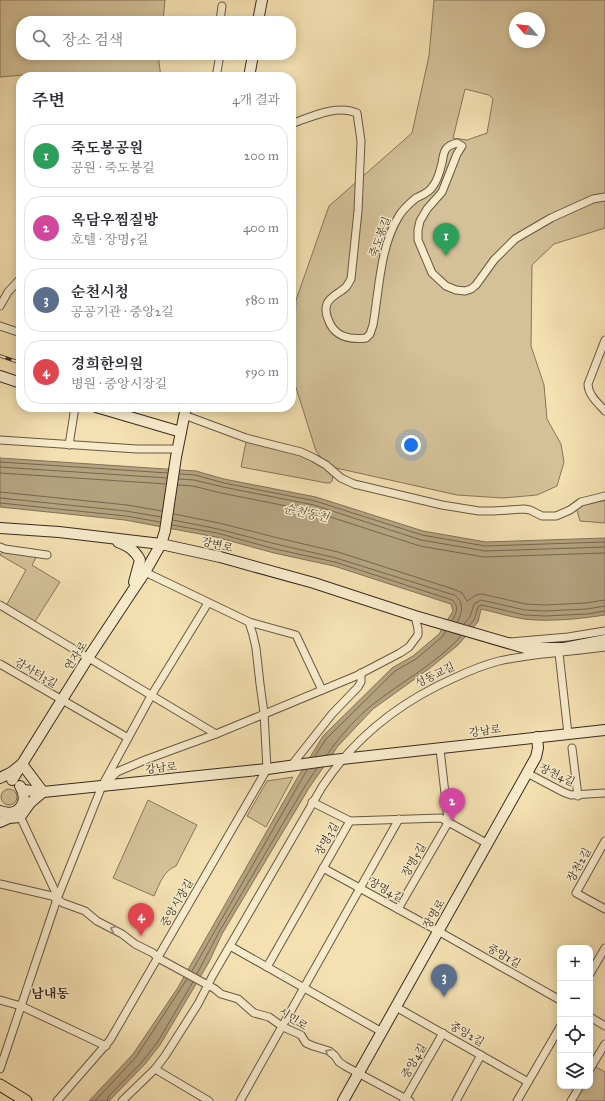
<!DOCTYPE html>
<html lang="ko">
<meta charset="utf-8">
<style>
:root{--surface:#fff;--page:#f7f7f7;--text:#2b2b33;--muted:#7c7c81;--line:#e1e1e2;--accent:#2563eb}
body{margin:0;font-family:"IM FELL Great Primer","Noto Serif KR",serif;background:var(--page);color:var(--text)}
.controls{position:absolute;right:12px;bottom:12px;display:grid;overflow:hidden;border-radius:8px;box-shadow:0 2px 10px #0003}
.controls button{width:36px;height:36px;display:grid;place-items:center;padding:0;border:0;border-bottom:1px solid var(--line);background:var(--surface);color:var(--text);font:20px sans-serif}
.compass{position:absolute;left:509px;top:12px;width:36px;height:36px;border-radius:50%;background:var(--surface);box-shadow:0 2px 10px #0003;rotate:298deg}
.you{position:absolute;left:411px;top:445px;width:14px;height:14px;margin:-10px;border:3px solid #fff;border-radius:50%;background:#1a73e8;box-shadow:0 0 0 6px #1a73e833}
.badge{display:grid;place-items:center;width:26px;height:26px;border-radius:50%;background:var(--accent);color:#fff;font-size:13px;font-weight:700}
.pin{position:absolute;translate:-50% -33px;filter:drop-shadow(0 1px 2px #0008)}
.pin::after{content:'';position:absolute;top:21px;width:14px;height:12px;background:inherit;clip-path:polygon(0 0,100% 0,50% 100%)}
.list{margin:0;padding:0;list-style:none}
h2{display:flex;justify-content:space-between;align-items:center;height:52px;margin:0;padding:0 16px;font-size:17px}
h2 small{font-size:13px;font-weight:400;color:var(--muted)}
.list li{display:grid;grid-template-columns:26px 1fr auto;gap:12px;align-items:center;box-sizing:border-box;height:64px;margin:0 8px 8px;padding:0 8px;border:1px solid var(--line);border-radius:16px}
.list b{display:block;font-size:15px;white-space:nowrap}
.list p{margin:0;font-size:13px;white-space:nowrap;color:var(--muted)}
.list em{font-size:13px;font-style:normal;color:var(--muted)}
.icon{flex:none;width:22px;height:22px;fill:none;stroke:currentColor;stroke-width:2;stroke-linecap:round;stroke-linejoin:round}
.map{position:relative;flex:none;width:605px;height:1101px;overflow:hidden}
.search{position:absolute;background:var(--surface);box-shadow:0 2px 10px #0003;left:16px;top:16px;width:280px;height:44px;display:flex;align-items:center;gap:10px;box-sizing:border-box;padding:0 14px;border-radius:16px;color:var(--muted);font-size:15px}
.panel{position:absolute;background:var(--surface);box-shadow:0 2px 10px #0003;left:16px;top:72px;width:280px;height:340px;border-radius:16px}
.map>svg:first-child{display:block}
.green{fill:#d4c198;stroke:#86765c;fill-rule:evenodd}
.water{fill:#b4a27f;stroke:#827259}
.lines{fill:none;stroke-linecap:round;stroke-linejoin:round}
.shore{stroke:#76664f;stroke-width:1}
.street-casing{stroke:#665844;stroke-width:9}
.secondary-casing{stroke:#372a1f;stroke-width:12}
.primary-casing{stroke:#372a1f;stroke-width:13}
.street{stroke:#f8ebcc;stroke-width:7}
.secondary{stroke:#f8ebcc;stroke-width:10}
.primary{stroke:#f4e0b1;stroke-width:11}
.rail-casing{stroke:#372a1f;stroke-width:3.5}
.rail{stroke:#f8ebcc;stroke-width:2;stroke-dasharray:6;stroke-linecap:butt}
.oneway{stroke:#988a76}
.labels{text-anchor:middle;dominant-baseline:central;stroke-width:3;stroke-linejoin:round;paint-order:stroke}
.street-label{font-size:11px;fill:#372a1f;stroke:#f8ebcc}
.water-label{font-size:12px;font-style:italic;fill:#5c4e3c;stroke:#f8ebcc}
.quarter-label{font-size:13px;font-weight:bold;fill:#372a1f;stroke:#f8ebcc}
</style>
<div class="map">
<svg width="605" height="1101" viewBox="0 0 605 1101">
<rect width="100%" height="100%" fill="#f4e0b1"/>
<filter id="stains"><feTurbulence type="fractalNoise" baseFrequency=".005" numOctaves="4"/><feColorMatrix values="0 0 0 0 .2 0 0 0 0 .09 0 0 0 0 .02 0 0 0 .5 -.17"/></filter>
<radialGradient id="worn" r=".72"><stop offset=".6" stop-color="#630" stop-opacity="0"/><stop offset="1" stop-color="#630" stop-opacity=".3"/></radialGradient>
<g class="green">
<polygon points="0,0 165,0 163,21 21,21 21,55 158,55 161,77 25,77 23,75 0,77"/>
<path d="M434 0H605V228L554 244 532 265 531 346 544 385 547 419 561 444 564 462 557 486 537 495 503 498 457 495 336 468 325 462 316 451 293 378 296 300 329 206 412 133 429 56ZM515 18H539V42H515ZM465 89 489 95 493 99 487 133 467 140 453 138Z"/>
<path d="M246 442C281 449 305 451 333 475L332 481 330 483H327L241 467Z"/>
<polygon points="605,500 605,523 580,521 576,507"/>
<polygon points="2,552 37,556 32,565 60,582 34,623 6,606 26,570 0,555"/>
<polygon points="293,777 266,827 247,816 267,781"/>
<circle cx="9" cy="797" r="8"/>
<path d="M148 800 197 825 176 866C164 870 159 885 154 896L113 878Z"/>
<polygon points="594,1066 605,1072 605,1101 574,1101 582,1086 590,1086 590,1072"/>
</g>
<path class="water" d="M0 458 196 471 224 479 316 497 423 531 486 542 605 538V615C579 619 550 622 524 619 510 617 495 612 481 609L478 622 458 645 430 668 373 709 338 746 309 788 247 892 222 934 209 962 160 1045 145 1064 109 1101H89L133 1054 177 989 296 780 323 736 392 668 413 656 439 634 453 611 451 604 334 566 274 553 216 537 125 520 0 507Z"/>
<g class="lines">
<g class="shore">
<polyline points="0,462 168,473"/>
<polyline points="0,467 167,478"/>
<polyline points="0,473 166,484"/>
<polyline points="180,474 195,475 224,483 315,501 422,535 485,546 605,542"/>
<polyline points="179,479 194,480 223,487 314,505 421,540 485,551 605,547"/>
<polyline points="178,485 193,486 221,493 312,511 420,546 484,557 605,553"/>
<polyline points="0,492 127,505 162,511"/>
<polyline points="0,498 126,511 161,517"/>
<polyline points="0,503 126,516 160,522"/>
<polyline points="174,514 219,523 278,538 338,552 456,590 462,593 467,601 476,595 482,594 526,604 545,605 586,603 605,600"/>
<path d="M173 520 218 529 276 544 336 558 454 595C464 601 463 613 457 622"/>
<path d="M172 525 217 533 275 549 335 562 452 600C460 606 456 614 452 621"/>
<polyline points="464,624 470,617 474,604 481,600 525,610 545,611 587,609 605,606"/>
<polyline points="469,626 474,620 478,607 482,605 524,615 545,616 587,614 605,611"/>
<path d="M327 755C339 737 355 719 372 705 401 682 436 664 461 636"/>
<polyline points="315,756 326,739 390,676 395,671 416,659 442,637 446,631"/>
<polyline points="192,971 307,770"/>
<polyline points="197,974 219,932 305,786 317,768"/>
<polyline points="95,1101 136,1057 187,979"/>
<polyline points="107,1101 108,1097 142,1062 157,1043 193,982"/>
</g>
<g class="street-casing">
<g id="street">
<polyline points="220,21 222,6"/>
<polyline points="216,77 220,55"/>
<path d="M291 124C311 117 337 104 357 113L361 141 358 211 351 279C349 282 348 285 346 287 340 293 330 296 327 304 325 309 326 314 328 319 334 337 349 340 366 338L370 334 373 325C379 291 380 246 399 216 403 209 410 203 416 198 422 195 429 193 433 186 438 180 440 171 442 163 443 159 443 153 446 149 449 145 453 144 457 143L462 146 457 154 442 192 427 209 420 221 418 230V240L432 273 446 286 456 290 465 291 471 289 476 285 494 260 515 239 551 218 593 199 605 197"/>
<polyline points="0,306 8,292 21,278"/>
<polyline points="0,326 21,333"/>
<path d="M605 340 588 384C588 395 598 403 605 411"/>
<polyline points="184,415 246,438 301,452 314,458 326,465 341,478 354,484 442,505 479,511 493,511 524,509 530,510 542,516 556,516 570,510 581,502 605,496"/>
<polyline points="0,440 137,449 178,449"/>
<polyline points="69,445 75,407"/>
<polyline points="0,547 5,549 47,555"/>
<polyline points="0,605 216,734 356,676 400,653 409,647 418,635 418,629 415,616"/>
<polyline points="249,622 296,635 322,690"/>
<polyline points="510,642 568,637 605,631"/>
<polyline points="559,653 568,734"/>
<polyline points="0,664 128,738"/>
<polyline points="572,748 578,796"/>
<polyline points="440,749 448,820"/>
<polyline points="291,766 332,714 358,687 361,682 361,673"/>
<polyline points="527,773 563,792 571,795 605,793"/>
<polyline points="107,782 117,772 145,760 216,734"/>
<polyline points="312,802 350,821 441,818 488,844"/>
<polyline points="19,814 55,891 57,899"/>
<polyline points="605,841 576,893 605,909"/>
<polyline points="323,868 438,931 560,1000"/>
<polyline points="0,884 52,896 63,903 85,911 97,921 122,934 135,944 153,953 158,958 215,989 221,994 238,999 254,1013 269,1017 283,1027 301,1035 306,1043 313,1046 329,1051 335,1056 339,1062 345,1066 410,1101"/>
<polyline points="398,909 449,821"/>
<polyline points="230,946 382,1032"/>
<polyline points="267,967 350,821"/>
<polyline points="590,974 605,948"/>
<polyline points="0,1000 21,1006 106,1046"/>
<polyline points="396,1007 528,1082"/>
<polyline points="590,1017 605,1026"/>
<polyline points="0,1069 57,899 102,786 151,696 208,603"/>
<polyline points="155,1069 209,1101"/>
<polyline points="590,1069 605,1044"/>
<polyline points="57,1101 110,1040 267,769 264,713 260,684 256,648 253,635 249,622 145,572"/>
<path d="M122 1101 155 1069 165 1056 198 1004 213 975 322 787C354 738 400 702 454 678 469 671 483 665 499 661 534 653 570 652 605 647"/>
<polyline points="240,1101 399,819"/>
<polyline points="404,1101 443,1033"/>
<polyline points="456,1101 481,1055"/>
<polyline points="517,1101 560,1027"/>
<polyline points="571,1101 580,1086"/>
</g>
</g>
<g class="secondary-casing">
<g id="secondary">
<polyline points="258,21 262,0"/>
<polyline points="249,77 253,55"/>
<polyline points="0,376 21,383"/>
<polyline points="96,407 181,432"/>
<polyline points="0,528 59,532 161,544 220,557 314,583 415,616 525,648 564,648 605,640"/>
<path d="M118 542C128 546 135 550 140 560L134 582"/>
<polyline points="0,778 12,772 22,764 43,792 30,803 20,817 9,818 0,822"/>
<polyline points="12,780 88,658 145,572 161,544 165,531 176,457 186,407"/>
<polyline points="23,790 43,792 267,769 333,760 605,730"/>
<path d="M0 811C18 818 30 802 20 786"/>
<polyline points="343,1101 536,757 538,748 537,737"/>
</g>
</g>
<g class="primary-casing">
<polyline id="primary" points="0,1085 26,1101"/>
</g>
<use href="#street" class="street"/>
<use href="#secondary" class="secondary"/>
<use href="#primary" class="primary"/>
<g class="rail-casing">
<polyline id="rail" points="0,356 21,363"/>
</g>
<use href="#rail" class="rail"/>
</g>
<defs><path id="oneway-chevron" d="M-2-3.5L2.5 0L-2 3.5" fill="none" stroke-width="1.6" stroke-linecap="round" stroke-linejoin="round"/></defs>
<g class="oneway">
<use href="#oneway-chevron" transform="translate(113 929) rotate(-157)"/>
<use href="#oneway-chevron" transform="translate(328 1052) rotate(-154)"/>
</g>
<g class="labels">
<g class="street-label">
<text transform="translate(380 237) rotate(-70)">죽도봉길</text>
<text transform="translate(217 545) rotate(13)">강변로</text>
<text transform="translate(76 656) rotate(-57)">연자로</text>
<text transform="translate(36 673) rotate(31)">감사터3길</text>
<text transform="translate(435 675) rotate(-26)">성동교길</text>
<text transform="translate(485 731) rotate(-7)">강남로</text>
<text transform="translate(161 768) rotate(-6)">강남로</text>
<text transform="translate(557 775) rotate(25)">장천4길</text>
<text transform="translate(327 839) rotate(-60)">장명3길</text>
<text transform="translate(414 860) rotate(-60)">장명5길</text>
<text transform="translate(579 865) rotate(-61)">장천2길</text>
<text transform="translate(386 890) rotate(29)">장명4길</text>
<text transform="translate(177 903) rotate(-60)">중앙시장길</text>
<text transform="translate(434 914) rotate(-60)">장명로</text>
<text transform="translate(504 956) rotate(29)">중앙1길</text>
<text transform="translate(293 1019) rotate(33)">시민로</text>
<text transform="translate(467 1034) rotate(30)">중앙2길</text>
<text transform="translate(414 1061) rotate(-60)">중앙4길</text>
</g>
<g class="water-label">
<text transform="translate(306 513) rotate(12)">순천동천</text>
</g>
<g class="quarter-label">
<text x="50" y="994">남내동</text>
</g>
</g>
<rect width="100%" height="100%" filter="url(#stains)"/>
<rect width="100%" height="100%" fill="url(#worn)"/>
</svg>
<div class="controls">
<button>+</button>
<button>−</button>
<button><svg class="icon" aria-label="locate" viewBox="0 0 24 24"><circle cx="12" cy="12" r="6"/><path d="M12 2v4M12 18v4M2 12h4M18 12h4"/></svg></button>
<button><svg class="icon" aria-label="layers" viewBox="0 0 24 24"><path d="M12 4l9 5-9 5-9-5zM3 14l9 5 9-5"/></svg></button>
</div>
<svg class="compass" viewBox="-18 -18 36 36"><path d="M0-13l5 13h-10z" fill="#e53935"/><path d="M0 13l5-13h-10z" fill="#7c7c81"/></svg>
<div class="you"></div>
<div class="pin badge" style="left:446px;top:256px;background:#2e9e5b">1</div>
<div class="pin badge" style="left:452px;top:821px;background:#d1479c">2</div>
<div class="pin badge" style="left:444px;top:997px;background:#5c6f8a">3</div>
<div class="pin badge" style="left:141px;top:936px;background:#e0444e">4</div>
<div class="search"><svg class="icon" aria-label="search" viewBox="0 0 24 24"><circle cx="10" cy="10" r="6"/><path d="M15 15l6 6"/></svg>장소 검색</div>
<section class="panel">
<h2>주변<small>4개 결과</small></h2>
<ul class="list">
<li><span class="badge" style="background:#2e9e5b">1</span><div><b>죽도봉공원</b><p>공원 · 죽도봉길</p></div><em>200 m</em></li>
<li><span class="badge" style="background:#d1479c">2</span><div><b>옥담우찜질방</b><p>호텔 · 장명5길</p></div><em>400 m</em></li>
<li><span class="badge" style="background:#5c6f8a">3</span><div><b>순천시청</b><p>공공기관 · 중앙2길</p></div><em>580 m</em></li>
<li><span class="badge" style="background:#e0444e">4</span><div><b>경희한의원</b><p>병원 · 중앙시장길</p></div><em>590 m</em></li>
</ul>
</section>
</div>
